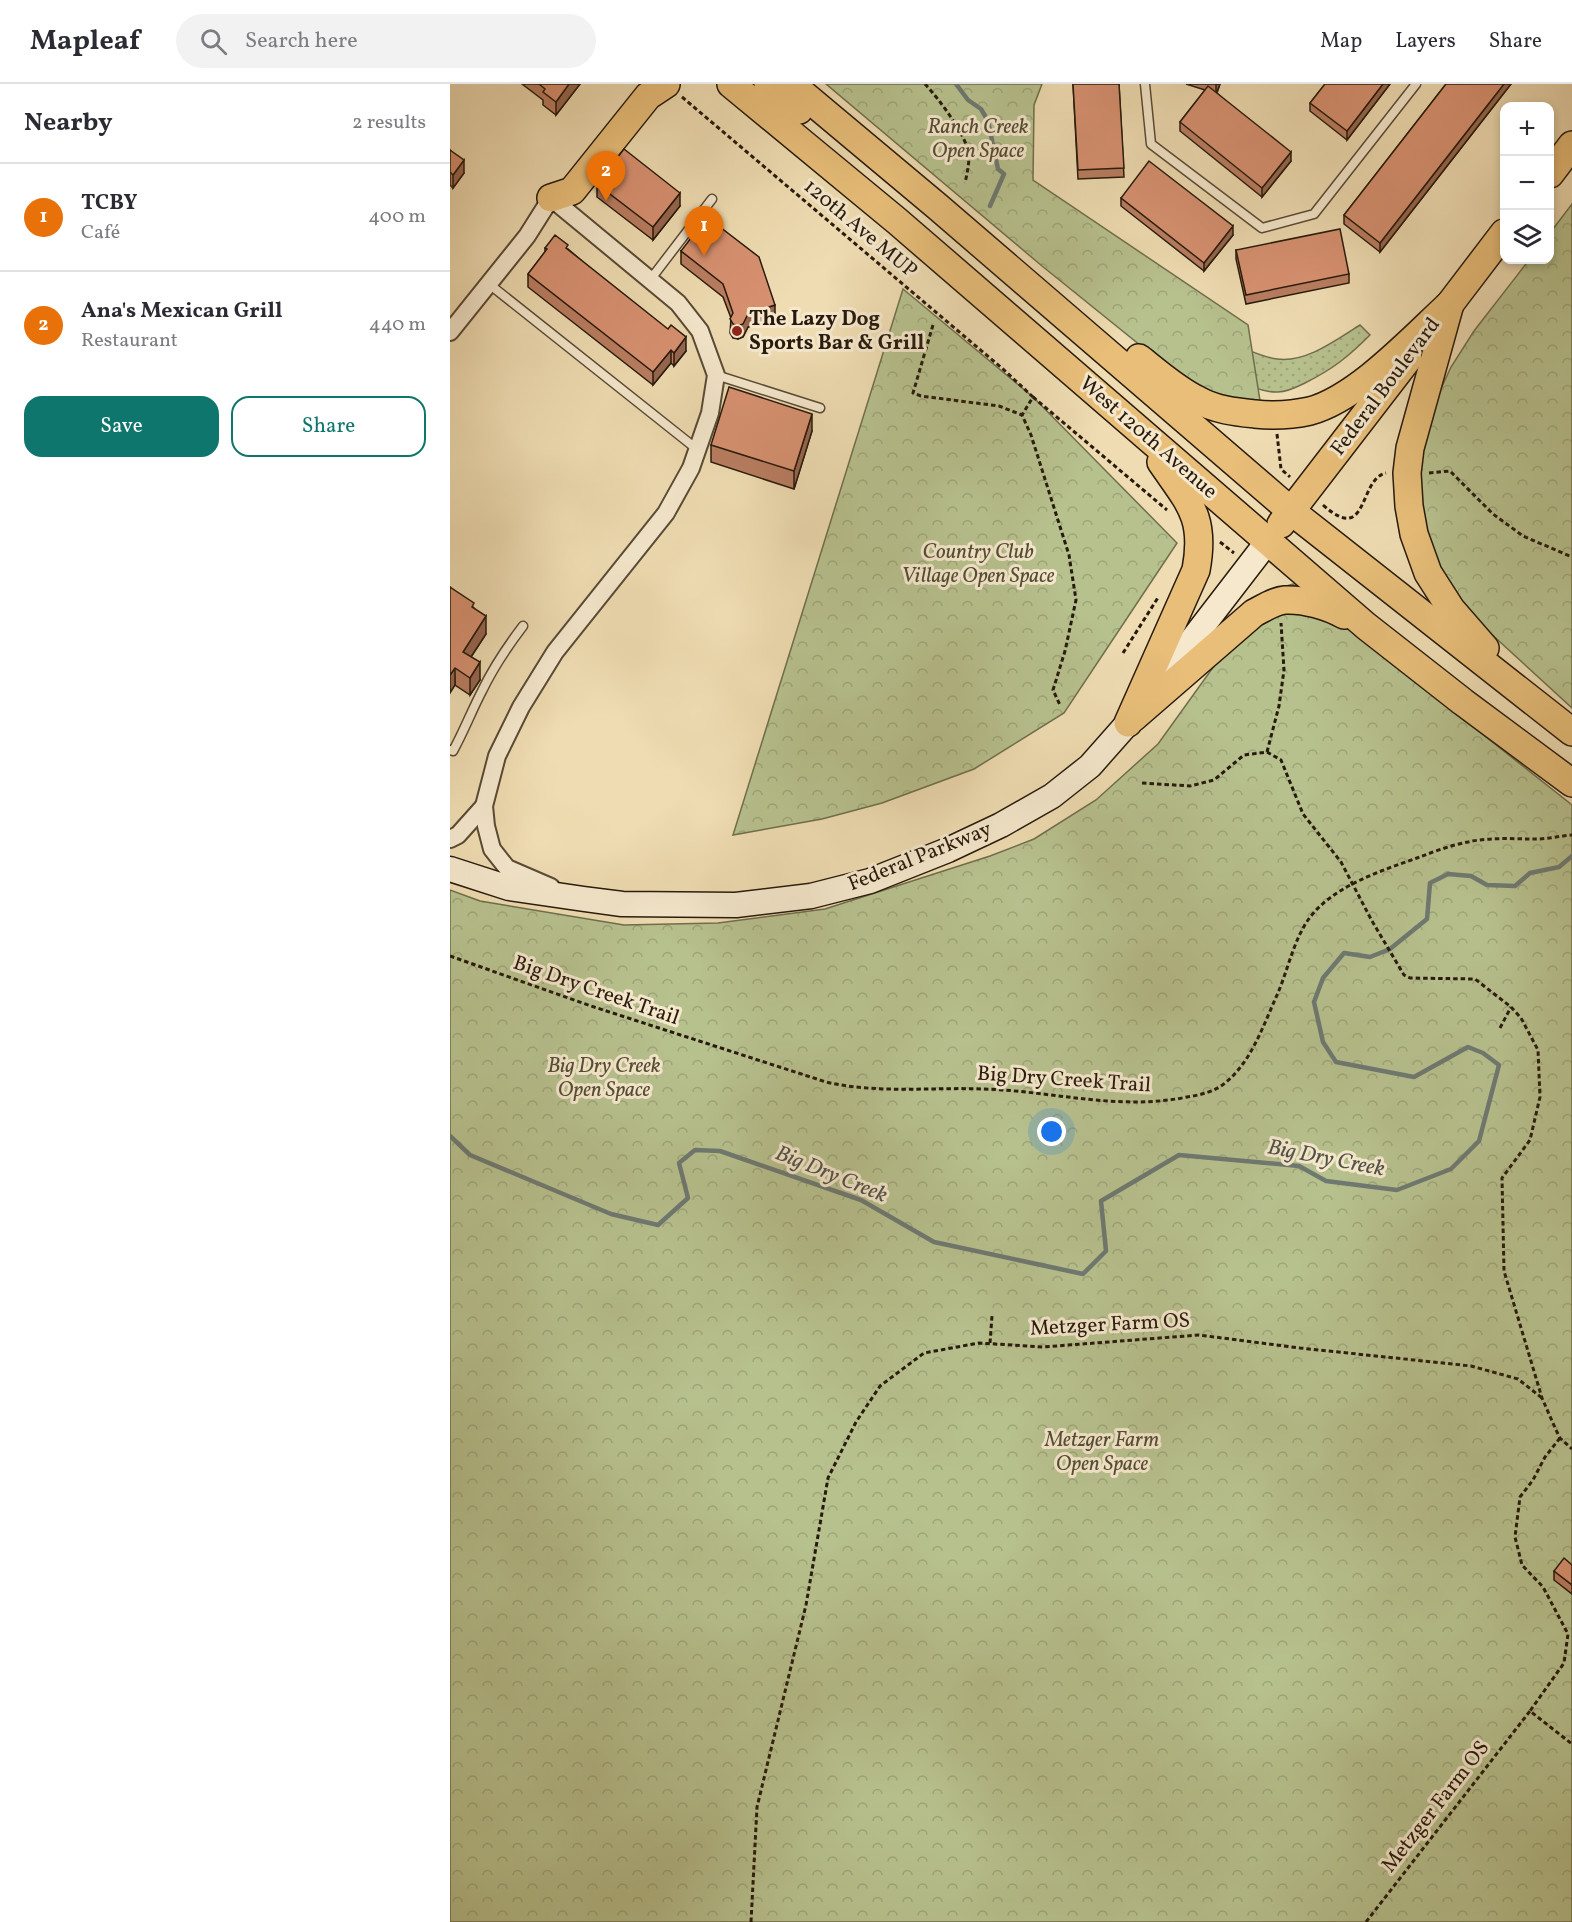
<!DOCTYPE html>
<meta charset="utf-8">
<style>
:root{--surface:#fff;--page:#f2f2f3;--text:#2b2b33;--muted:#7c7c81;--line:#e1e1e2;--accent:#0f766e}
body{margin:0;font-family:Vollkorn,serif;background:var(--page);color:var(--text)}
.controls{position:absolute;right:18px;top:18px;display:grid;overflow:hidden;border-radius:12px;box-shadow:0 3px 9px #0003}
.controls button{width:54px;height:54px;display:grid;place-items:center;padding:0;border:0;border-bottom:2px solid var(--line);background:var(--surface);color:var(--text);font:30px sans-serif}
.you{position:absolute;left:602px;top:1048px;width:21px;height:21px;margin:-15px;border:4px solid #fff;border-radius:50%;background:#1a73e8;box-shadow:0 0 0 9px #1a73e833}
.badge{display:grid;place-items:center;width:39px;height:39px;border-radius:50%;background:var(--accent);color:#fff;font-size:20px;font-weight:700}
.pin{position:absolute;translate:-50% -50px;filter:drop-shadow(0 2px 3px #0008)}
.pin::after{content:'';position:absolute;top:32px;width:21px;height:18px;background:inherit;clip-path:polygon(0 0,100% 0,50% 100%)}
.list{margin:0;padding:0;list-style:none}
h2{display:flex;justify-content:space-between;align-items:center;height:78px;margin:0;padding:0 24px;font-size:26px}
h2 small{font-size:20px;font-weight:400;color:var(--muted)}
.list li{display:grid;grid-template-columns:39px 1fr auto;gap:18px;align-items:center;box-sizing:border-box;height:108px;padding:0 24px;border-top:2px solid var(--line)}
.list b{display:block;font-size:22px;white-space:nowrap}
.list p{margin:0;font-size:20px;white-space:nowrap;color:var(--muted)}
.list em{font-size:20px;font-style:normal;color:var(--muted)}
.actions{display:flex;gap:12px;padding:18px 24px}
.actions a{flex:1;padding:14px 0;border:2px solid var(--accent);border-radius:18px;text-align:center;font-size:21px;color:var(--accent)}
.actions .main{background:var(--accent);color:#fff}
.icon{flex:none;width:33px;height:33px;fill:none;stroke:currentColor;stroke-width:2;stroke-linecap:round;stroke-linejoin:round}
.map{position:relative;flex:none;width:1122px;height:1838px;overflow:hidden}
header{display:flex;align-items:center;gap:36px;box-sizing:border-box;height:84px;padding:0 30px;background:var(--surface);border-bottom:2px solid var(--line)}
header strong{font-size:28px}
nav{display:flex;gap:33px;margin-inline-start:auto;font-size:21px}
.search{width:420px;height:54px;background:var(--page);display:flex;align-items:center;gap:15px;box-sizing:border-box;padding:0 21px;border-radius:33px;color:var(--muted);font-size:22px}
main{display:flex}
aside{flex:1;background:var(--surface)}
.map>svg:first-child{display:block}
.grass{fill:url(#grass-dots);stroke:#6f6e4d;stroke-width:1.5}
.park{fill:url(#park-crowns);stroke:#6f6e4d;stroke-width:1.5}
.lines{fill:none;stroke-linecap:round;stroke-linejoin:round}
.stream{stroke:#6e7972;stroke-width:4.5}
.lane-casing{stroke:#594a36;stroke-width:11}
.street-casing{stroke:#594a36;stroke-width:20}
.secondary-casing{stroke:#271a0c;stroke-width:27}
.primary-casing{stroke:#271a0c;stroke-width:30}
.path{stroke:#271a0c;stroke-width:3;stroke-dasharray:4.5 3;stroke-linecap:butt}
.lane{stroke:#f5e8cd;stroke-width:8}
.street{stroke:#f5e8cd;stroke-width:16}
.secondary{stroke:#f5e8cd;stroke-width:24}
.primary{stroke:#e8be79;stroke-width:27}
.wall{fill:#b97d61;stroke:#271a0c;stroke-width:1.5}
.shaded-wall{fill:#96664f;stroke:#271a0c;stroke-width:1.5}
.building{fill:#d79171;stroke:#271a0c;stroke-width:1.5}
.poi-dot{fill:#8f2418;stroke:#f5e8cd;stroke-width:2}
.labels{text-anchor:middle;dominant-baseline:central;stroke-width:6;stroke-linejoin:round;paint-order:stroke}
.park-label{font-size:21px;font-style:italic;fill:#524c33;stroke:#f5e8cd}
.street-label{font-size:21px;fill:#271a0c;stroke:#f5e8cd}
.poi-label{font-size:21px;font-weight:bold;fill:#271a0c;stroke:#f5e8cd;text-anchor:start}
.water-label{font-size:22px;font-style:italic;fill:#505248;stroke:#f5e8cd}
</style>
<header>
<strong>Mapleaf</strong>
<div class="search"><svg class="icon" aria-label="search" viewBox="0 0 24 24"><circle cx="10" cy="10" r="6"/><path d="M15 15l6 6"/></svg>Search here</div>
<nav><a>Map</a><a>Layers</a><a>Share</a></nav>
</header>
<main>
<aside>
<h2>Nearby<small>2 results</small></h2>
<ul class="list">
<li><span class="badge" style="background:#e8710a">1</span><div><b>TCBY</b><p>Café</p></div><em>400 m</em></li>
<li><span class="badge" style="background:#e8710a">2</span><div><b>Ana's Mexican Grill</b><p>Restaurant</p></div><em>440 m</em></li>
</ul>
<div class="actions"><a class="main">Save</a><a>Share</a></div>
</aside>
<div class="map">
<svg width="1122" height="1838" viewBox="0 0 1122 1838">
<defs>
<pattern id="grass-dots" width="8" height="8" patternUnits="userSpaceOnUse" patternTransform="scale(1.5)"><rect width="8" height="8" fill="#b7c18e"/><path d="M2 2h.1M6 6h.1" fill="none" stroke="#9da579" stroke-width="1.8" stroke-linecap="round"/></pattern>
<pattern id="park-crowns" width="20" height="18" patternUnits="userSpaceOnUse" patternTransform="scale(1.5)"><rect width="20" height="18" fill="#b7c18e"/><path d="M2 6a3 3 0 1 1 6 0M12 15a3 3 0 1 1 6 0" fill="none" stroke="#9da579"/></pattern>
</defs>
<rect width="100%" height="100%" fill="#efdcb2"/>
<filter id="stains"><feTurbulence type="fractalNoise" baseFrequency=".00333" numOctaves="4"/><feColorMatrix values="0 0 0 0 .2 0 0 0 0 .09 0 0 0 0 .02 0 0 0 .5 -.17"/></filter>
<radialGradient id="worn" r=".72"><stop offset=".6" stop-color="#630" stop-opacity="0"/><stop offset="1" stop-color="#630" stop-opacity=".3"/></radialGradient>
<path class="grass" d="M910 241 920 251C898 273 883 285 855 299 847 303 837 308 828 308 817 309 806 304 796 301L782 259C796 265 811 273 827 275 856 279 886 256 910 241Z"/>
<g class="park">
<polygon points="376,0 592,0 584,21 583,96 798,241 811,323 742,303 592,182"/>
<polygon points="1122,120 1122,624 1026,536 998,504 977,462 966,411 977,335 1001,283 1024,247 1079,176 1100,176 1100,149"/>
<polygon points="453,205 583,313 727,459 614,629 524,685 432,719 372,735 283,751"/>
<polygon points="843,500 1122,721 1122,1838 0,1838 0,806 30,817 174,841 268,839 375,825 540,772 584,755 646,716 708,660 818,507"/>
</g>
<g class="lines">
<g class="stream">
<polyline points="506,0 518,16 531,25 538,37 548,85 554,90 540,122"/>
<polyline points="0,1052 20,1071 161,1130 208,1141 238,1114 229,1079 245,1066 270,1067 411,1116 484,1158 633,1190 656,1167 651,1117 729,1071 849,1082 876,1097 947,1106 1001,1085 1029,1057 1049,981 1033,969 1018,963 964,993 886,978 873,958 864,918 873,894 894,869 920,873 940,865 977,835 980,799 998,790 1021,792 1037,801 1065,802 1080,789 1109,783 1122,772"/>
</g>
<g class="lane-casing">
<g id="lane">
<polyline points="695,0 701,60 812,144 864,130 966,0"/>
<polyline points="200,196 262,115"/>
<polyline points="39,200 248,366"/>
<polyline points="266,291 370,324"/>
<path d="M0 666 3 667C14 647 22 626 32 607 43 584 57 563 73 542"/>
</g>
</g>
<g class="street-casing">
<g id="street">
<polyline points="0,248 77,152 101,114 228,219 250,247 266,291 260,329 241,384 216,429 105,568 71,623 47,672 34,722 36,742 42,765 57,784 101,803"/>
<polyline points="0,755 8,751 34,722"/>
</g>
</g>
<g class="secondary-casing">
<polyline id="secondary" points="0,785 59,804 134,815 172,820 286,821 361,812 420,797 498,766 551,741 602,712 640,682 678,639 818,457"/>
</g>
<g class="primary-casing">
<g id="primary">
<polyline points="281,0 447,137 916,542 1013,618 1122,699"/>
<polyline points="318,0 349,26"/>
<polyline points="341,0 488,123 841,427 1122,648"/>
<polyline points="1100,90 1122,61"/>
<polyline points="101,114 122,107 198,12 216,0"/>
<polyline points="1000,220 960,364 957,389 959,422 964,450 978,489 1001,525 1035,564"/>
<polyline points="990,233 1054,149"/>
<path d="M689 274C708 289 727 306 748 316 766 326 786 328 805 330 823 332 842 331 860 327 908 314 963 254 1000 220"/>
<polyline points="831,440 958,275"/>
<path d="M683 634 804 529C814 524 824 517 835 516 854 515 878 522 894 531"/>
<path d="M678 639 746 486C756 433 739 419 711 378"/>
</g>
</g>
<g class="path">
<path d="M475 0C489 15 517 52 519 71 519 81 517 90 515 99"/>
<polyline points="232,13 553,285 583,313 572,331 581,351 619,471 626,516 615,567 603,606 610,621"/>
<polyline points="483,241 463,309 471,312 549,322 572,331"/>
<polyline points="583,313 717,426"/>
<polyline points="827,350 831,385 840,393"/>
<polyline points="979,389 1000,387 1043,430 1073,452 1122,473"/>
<path d="M873 421C919 462 908 395 936 389"/>
<polyline points="770,458 784,469"/>
<polyline points="673,569 709,512"/>
<polyline points="817,668 829,622 834,586 831,539"/>
<polyline points="692,699 740,702 764,696 794,671 817,668 831,676 853,730 891,778 922,837 954,891 960,894 1025,895 1061,923 1071,934 1088,966 1090,1013 1080,1056 1052,1094 1054,1187 1092,1314 1106,1346 1110,1354 1122,1365"/>
<path d="M0 872 141 922 376 998C428 1010 481 1003 534 1005 602 1007 669 1027 737 1013 749 1011 760 1009 771 1002 800 982 813 942 827 911 838 886 843 858 858 836 881 803 930 787 967 774 983 768 1001 761 1018 758 1040 753 1064 755 1086 755 1098 755 1110 752 1122 751"/>
<polyline points="1050,944 1061,923"/>
<polyline points="540,1259 542,1232"/>
<polyline points="1110,1354 1095,1373 1083,1396 1070,1413 1065,1453 1072,1481 1093,1503 1118,1550 1114,1579 1080,1627 1122,1660"/>
<polyline points="301,1838 307,1723 356,1521 378,1394 406,1338 430,1302 474,1269 529,1259 593,1263 749,1251 850,1264 1021,1282 1068,1295 1092,1314"/>
<polyline points="916,1838 1080,1627"/>
</g>
<use href="#lane" class="lane"/>
<use href="#street" class="street"/>
<use href="#secondary" class="secondary"/>
<use href="#primary" class="primary"/>
</g>
<g class="wall">
<polygon points="72,0 130,0 106,31 93,21 93,16"/>
<polygon points="623,0 669,0 674,93 628,95"/>
<polygon points="736,0 770,0 767,9 841,77 812,113 730,47 730,38 755,6"/>
<polygon points="875,0 940,0 897,56 860,27 860,19"/>
<polygon points="996,0 1061,0 930,168 894,140 894,131"/>
<polygon points="0,66 14,89 3,104 0,101"/>
<polygon points="147,100 230,122 203,156 147,113"/>
<polygon points="671,114 783,151 754,187 671,122"/>
<polygon points="95,164 118,165 236,267 224,282 221,279 203,301 78,203 78,190 95,168"/>
<polygon points="786,166 899,190 899,199 796,220 786,175"/>
<polygon points="231,167 325,234 298,243 293,253 288,255 283,254 280,249 281,234 273,213 231,180"/>
<polygon points="362,347 344,405 261,378 261,361"/>
<polygon points="0,503 24,524 36,550 21,573 30,596 20,611 5,601"/>
<polygon points="1122,1481 1122,1510 1104,1496 1104,1487"/>
</g>
<g class="shaded-wall">
<polygon points="119,0 130,0 106,31 106,18"/>
<polygon points="767,0 770,0 766,10 766,1"/>
<polygon points="933,0 940,0 897,56 897,47"/>
<polygon points="1054,0 1061,0 930,168 930,159"/>
<polygon points="841,68 841,77 812,113 812,104"/>
<polygon points="14,76 14,89 3,104 3,91"/>
<polygon points="230,109 230,122 203,156 203,143"/>
<polygon points="783,142 783,151 754,187 754,179"/>
<polygon points="325,221 325,234 298,243 293,253 288,255 288,242 298,230"/>
<polygon points="236,253 236,267 224,282 224,269"/>
<polygon points="221,266 221,279 203,301 203,288"/>
<polygon points="362,330 362,347 344,405 344,387"/>
<polygon points="36,532 36,550 13,585 13,568"/>
<polygon points="30,578 30,596 20,611 20,594"/>
<polygon points="5,584 5,601 0,609 0,591"/>
</g>
<g class="building">
<polygon points="89,0 119,0 106,18 93,8 95,5"/>
<polygon points="623,0 669,0 674,84 628,86"/>
<polygon points="875,0 933,0 897,47 860,19"/>
<polygon points="996,0 1054,0 930,159 894,131"/>
<polygon points="758,2 841,68 812,104 730,38"/>
<polygon points="174,65 230,109 203,143 147,100"/>
<polygon points="0,66 14,76 3,91 0,88"/>
<polygon points="699,77 783,142 754,179 671,114"/>
<polygon points="257,133 309,173 325,221 298,230 293,240 288,242 283,240 280,235 283,229 273,200 231,167"/>
<polygon points="890,145 899,190 796,211 786,166"/>
<polygon points="105,151 118,161 116,164 218,245 221,241 236,253 224,269 221,266 203,288 78,190 97,165 95,164"/>
<polygon points="279,303 362,330 344,387 261,361"/>
<polygon points="0,503 24,519 22,523 36,532 13,568 30,578 20,594 5,584 0,591"/>
<polygon points="1114,1474 1122,1481 1122,1501 1104,1487"/>
</g>
<circle class="poi-dot" cx="287" cy="247" r="6"/>
<g class="labels">
<g class="park-label">
<text x="528" y="43">Ranch Creek<tspan x="528" dy="24">Open Space</tspan></text>
<text x="528" y="468">Country Club<tspan x="528" dy="24">Village Open Space</tspan></text>
<text x="154" y="982">Big Dry Creek<tspan x="154" dy="24">Open Space</tspan></text>
<text x="652" y="1356">Metzger Farm<tspan x="652" dy="24">Open Space</tspan></text>
</g>
<g class="street-label">
<text transform="translate(410 145) rotate(40)">120th Ave MUP</text>
<text transform="translate(936 303) rotate(-53)">Federal Boulevard</text>
<text transform="translate(698 354) rotate(41)">West 120th Avenue</text>
<text transform="translate(470 773) rotate(-22)">Federal Parkway</text>
<text transform="translate(146 907) rotate(19)">Big Dry Creek Trail</text>
<text transform="translate(614 996) rotate(4)">Big Dry Creek Trail</text>
<text transform="translate(660 1241) rotate(-3)">Metzger Farm OS</text>
<text transform="translate(986 1723) rotate(-52)">Metzger Farm OS</text>
</g>
<g class="poi-label">
<text x="299" y="235">The Lazy Dog<tspan x="299" dy="24">Sports Bar &amp; Grill</tspan></text>
</g>
<g class="water-label">
<text transform="translate(876 1075) rotate(11)">Big Dry Creek</text>
<text transform="translate(381 1091) rotate(22)">Big Dry Creek</text>
</g>
</g>
<rect width="100%" height="100%" filter="url(#stains)"/>
<rect width="100%" height="100%" fill="url(#worn)"/>
</svg>
<div class="controls">
<button>+</button>
<button>−</button>
<button><svg class="icon" aria-label="layers" viewBox="0 0 24 24"><path d="M12 4l9 5-9 5-9-5zM3 14l9 5 9-5"/></svg></button>
</div>
<div class="you"></div>
<div class="pin badge" style="left:254px;top:172px;background:#e8710a">1</div>
<div class="pin badge" style="left:156px;top:117px;background:#e8710a">2</div>
</div>
</main>
